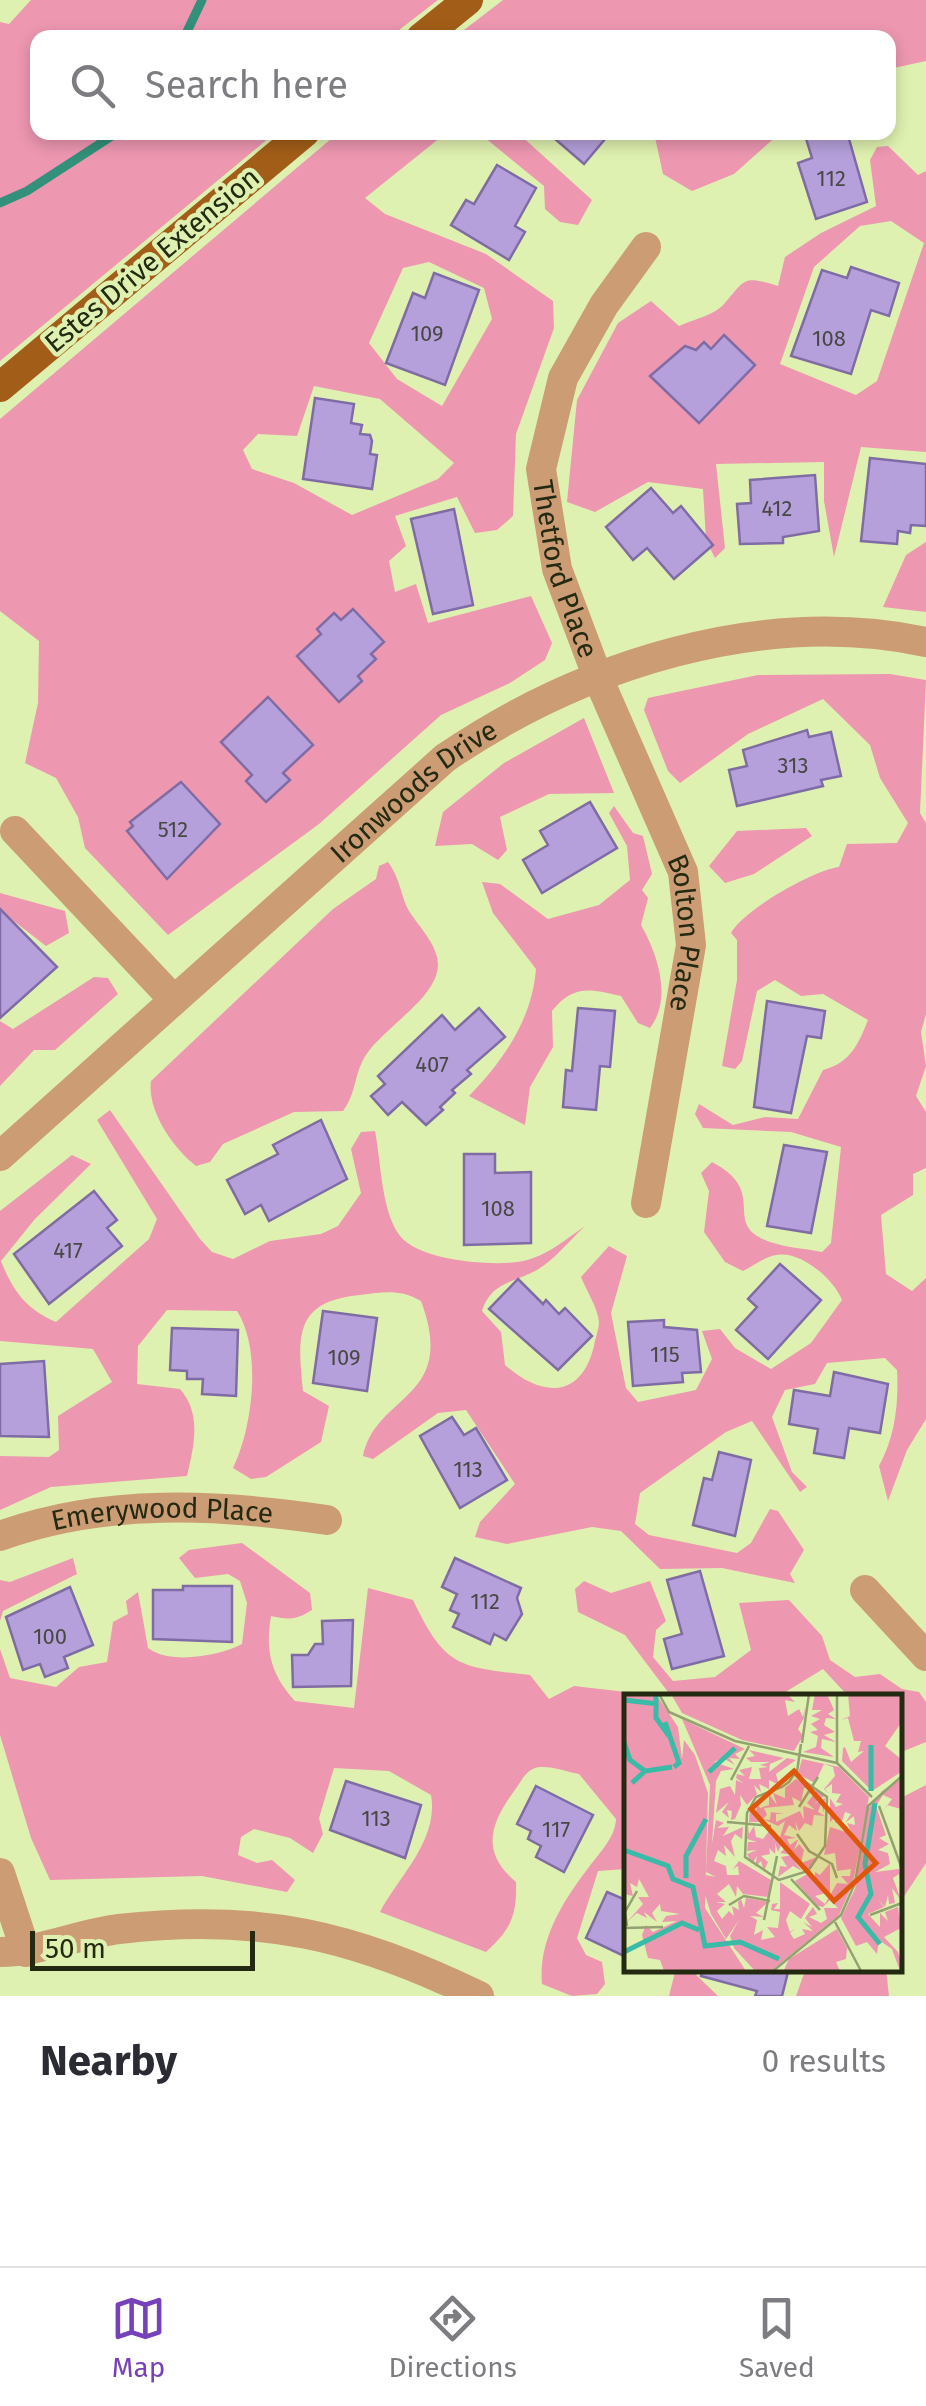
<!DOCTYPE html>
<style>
:root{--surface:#fff;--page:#f2f2f3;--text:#2b2b33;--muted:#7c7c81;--line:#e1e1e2;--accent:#7742b9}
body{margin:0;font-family:"Fira Sans",sans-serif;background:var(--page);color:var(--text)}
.scale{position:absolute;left:30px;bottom:25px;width:225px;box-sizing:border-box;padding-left:10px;border:5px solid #242a11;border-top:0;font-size:28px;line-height:35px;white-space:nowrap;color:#242a11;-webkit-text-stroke:8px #dff1b0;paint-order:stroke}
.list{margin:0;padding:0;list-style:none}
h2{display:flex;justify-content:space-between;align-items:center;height:130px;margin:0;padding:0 40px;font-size:42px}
h2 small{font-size:32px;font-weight:400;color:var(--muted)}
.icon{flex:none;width:55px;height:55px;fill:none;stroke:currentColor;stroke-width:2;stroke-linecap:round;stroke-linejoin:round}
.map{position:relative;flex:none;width:926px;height:1996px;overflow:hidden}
.search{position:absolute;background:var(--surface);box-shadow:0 5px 15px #0003;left:30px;right:30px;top:30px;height:110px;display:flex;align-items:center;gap:25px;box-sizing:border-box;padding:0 35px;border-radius:20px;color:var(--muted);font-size:38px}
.sheet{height:270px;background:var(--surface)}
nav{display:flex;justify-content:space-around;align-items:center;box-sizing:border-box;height:140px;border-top:2px solid var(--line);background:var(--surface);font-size:28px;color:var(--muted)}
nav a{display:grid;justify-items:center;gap:5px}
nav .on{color:var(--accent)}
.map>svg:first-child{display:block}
.green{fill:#ed97b1;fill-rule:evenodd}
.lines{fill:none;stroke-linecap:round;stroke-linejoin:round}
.stream{stroke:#33907a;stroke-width:9}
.building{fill:#b5a0db;stroke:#806ca4;stroke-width:2.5}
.minor{stroke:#cc9c75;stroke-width:30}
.major{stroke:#a25e18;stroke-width:30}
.labels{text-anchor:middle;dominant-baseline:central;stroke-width:9;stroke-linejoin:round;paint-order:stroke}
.number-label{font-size:22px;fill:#484844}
.street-label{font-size:28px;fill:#242a11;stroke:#dff1b0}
.inset-river{fill:none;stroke:#39bba7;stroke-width:5}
.inset-road{fill:none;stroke:#94a170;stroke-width:2.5}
.view{fill:#de570c;fill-opacity:0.15;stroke:#de570c;stroke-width:5}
.inset-edge{fill:none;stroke:#242a11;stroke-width:5}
</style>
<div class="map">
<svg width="926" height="1996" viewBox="0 0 926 1996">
<rect width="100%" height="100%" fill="#dff1b0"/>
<g class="green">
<polygon points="31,0 438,0 390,37 38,38 38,132 275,133 0,361 0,22 9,24"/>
<polygon points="503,0 926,0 926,61 889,69 888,38 455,37"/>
<path d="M338 133H446L365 198 385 214 486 254 553 301 554 328 516 434 513 516 497 530 475 533 457 497 395 516 406 546 389 561 395 592 416 584 428 623 531 596 552 643 545 660 510 683 441 715 319 824 168 935 85 848 78 817 56 778 25 763 38 703 39 641 0 611V419ZM429 262 484 288 492 319 442 406 397 379 369 343 403 268ZM314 386 380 399 454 463 438 479 352 515 294 483 252 469 243 450 258 434 297 436Z"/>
<polygon points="479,133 518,133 592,200 578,225 560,222 545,209 544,186"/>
<polygon points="654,133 654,132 780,133 734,174 692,191 663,174"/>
<path d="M888 146 918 175 926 171V452L861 447 834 557 824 501V462L716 464 725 548 715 558 706 540 703 489 648 482 595 512 567 502 577 400 618 323 651 301 679 326C692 320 715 315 724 304 746 279 742 275 778 286L785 257 821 233 876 206 870 160 877 147ZM891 221 924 243 877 381 856 395 780 364 814 267 860 226Z"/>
<polygon points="926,542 926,612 883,607 906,555"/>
<path d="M890 674 926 680 920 813 926 823V1014L921 1032 926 1066 916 1096 926 1112V1168L913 1174V1195L881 1215 886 1274 912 1291 926 1278V1419L907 1450 888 1501 879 1466C895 1437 899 1403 897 1370L885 1358 827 1363 815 1384 785 1390 772 1417 792 1472 807 1487 800 1492 752 1421 726 1432 640 1493 635 1524 649 1535 737 1553 751 1543 770 1509 778 1511 804 1550 790 1574 795 1583 722 1568 660 1569 621 1531 592 1527 507 1544 475 1537 480 1522 515 1484 466 1410 438 1413 373 1459 363 1456C376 1393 458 1400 421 1301 400 1289 384 1292 360 1295 295 1301 297 1335 303 1391L329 1406 321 1442 266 1477 251 1479 233 1468C253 1427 262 1350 237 1311L167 1310 138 1346 137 1384 180 1389C202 1414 194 1446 187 1476L51 1487 0 1510V1456L49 1457 59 1450 58 1416 112 1382 93 1349 0 1341V1211L72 1155 91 1164 35 1219 1 1261C13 1291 26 1309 56 1322L149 1239 157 1219 97 1120 110 1110 200 1239 212 1252 233 1259 270 1241 321 1234 338 1226 361 1193 351 1149 361 1132 375 1131C381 1161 381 1211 400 1236 419 1260 488 1266 517 1262 543 1259 565 1240 585 1226 570 1240 554 1260 537 1270 513 1283 491 1282 482 1311L501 1332 505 1365C541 1397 581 1400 594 1346 595 1339 599 1329 599 1322 598 1308 586 1290 581 1277L609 1246 627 1256 611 1313 626 1388 638 1402 696 1390 712 1359 702 1331 720 1329 735 1348 771 1369 811 1343 842 1300C834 1279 798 1247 772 1256 762 1259 753 1266 743 1271L725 1262 704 1232 709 1191 701 1173 712 1162C766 1190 727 1219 759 1237 775 1247 804 1248 822 1252L831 1243 841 1147 791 1132 703 1128 695 1114 699 1104 733 1125 765 1117 798 1119 823 1070C850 1063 858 1045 868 1020L823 994 801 996 775 980 757 991 742 1061 735 1069 722 1066 737 980V940L731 933C743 910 814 870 839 867L847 844 897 843 908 823 880 778 870 745 823 699 748 734 680 783 668 771 644 710 648 698 758 675Z"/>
<polygon points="584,718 614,793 549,794 500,817 507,850 498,860 472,844 435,846 443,812 504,763"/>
<path d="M614 806 633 833 643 836 652 874 642 890 648 898 641 925C657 953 673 998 650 1028L638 1023 621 996C591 989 573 984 552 1011L553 1047 530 1087 525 1125 469 1096C503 1061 532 1020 536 969L493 913 482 882 500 884 548 919 599 905 630 880 627 846 609 813Z"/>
<polygon points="806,828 812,836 754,874 725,883 709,866 737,831"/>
<path d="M388 862C401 880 400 894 409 911 419 927 438 945 438 965 437 1001 376 1031 362 1062 354 1079 355 1095 343 1111L294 1112 223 1144 210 1162 196 1166C173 1148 147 1111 151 1081L333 909 376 879 379 866Z"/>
<polygon points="0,893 65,911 69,933 46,946 6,915 0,920"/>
<polygon points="94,977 108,978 118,994 55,1050 34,1050 0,1086 0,1021 13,1029"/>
<path d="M242 1543 310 1593 312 1610C296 1620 288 1620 271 1616 265 1651 271 1675 295 1701L354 1708 368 1588 413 1600C445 1667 458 1667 530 1675L549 1699 574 1686 626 1692 630 1696H626V1869L598 1871 577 1938 586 1955 602 1962 605 1984 597 1994 572 1996 542 1984C538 1940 563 1901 589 1867 600 1852 615 1838 616 1819L579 1774C568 1772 552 1766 540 1767 528 1768 523 1778 517 1787 492 1821 478 1850 516 1882 517 1916 511 1929 486 1952L380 1912C399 1876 439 1840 431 1795L389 1771 334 1768 319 1818 323 1834 313 1853 290 1838 254 1829 241 1837 238 1855 257 1863 272 1860 295 1880 287 1892 202 1876 50 1880 31 1838 0 1735V1649L10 1678 56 1687 79 1667 107 1662 113 1622 128 1614 126 1601 138 1592 148 1648C170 1665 219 1656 242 1644L247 1603 240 1581 228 1574 195 1578 179 1558 189 1550Z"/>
<polygon points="73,1558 77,1574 3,1611 0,1621 0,1580 10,1582"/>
<polygon points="584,1581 611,1593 650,1581 666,1621 656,1630 653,1657 673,1681 715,1677 751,1650 739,1603 789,1600 822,1636 830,1660 855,1677 880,1674 902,1689 919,1692 926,1702 926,1742 899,1753 898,1696 848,1696 823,1669 779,1696 671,1696 625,1635 578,1612 575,1589"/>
<polygon points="926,1785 926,1863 899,1904 899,1799"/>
<polygon points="676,1968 690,1969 718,1996 669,1996"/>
<polygon points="806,1968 886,1969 889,1996 796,1996"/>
</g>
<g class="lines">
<g class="stream">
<polyline points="184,38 202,0"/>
<polyline points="0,203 27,191 118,132"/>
</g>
</g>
<g class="building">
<polygon points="547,132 611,132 584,164"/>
<polygon points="804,132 847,132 867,202 816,219 798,163 812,158"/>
<polygon points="497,165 536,188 515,226 525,232 509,260 451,225 466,200 474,204"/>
<polygon points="851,267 899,283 889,316 871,310 851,374 791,356 822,270 847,278"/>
<polygon points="434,273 479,290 445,385 386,363 413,293 425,298"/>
<polygon points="724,335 755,365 699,423 650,376 685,346 696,350 704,342 711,349"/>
<polygon points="315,398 354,404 351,423 362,425 360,434 370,435 372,441 370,454 377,455 372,489 303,479"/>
<polygon points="870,458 926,464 926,526 911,525 910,533 898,531 897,544 861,541"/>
<polygon points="815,475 819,531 783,537 783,543 740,544 737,504 751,503 750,480"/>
<polygon points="651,488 673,513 681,506 713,545 674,579 647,548 633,560 606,527"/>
<polygon points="454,509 473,605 433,614 411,519"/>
<polygon points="353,609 384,642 371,654 376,659 358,676 362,681 339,702 297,656 321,634 317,629 334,613 341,620"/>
<polygon points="268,697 313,745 283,773 290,780 266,802 246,781 252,775 221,742"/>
<polygon points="807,730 809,737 831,732 841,776 821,780 823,786 737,806 729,770 747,766 743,750"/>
<polygon points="181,782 220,824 167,879 127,831 133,826 130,822"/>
<polygon points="590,802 617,848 542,893 523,860 548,845 540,831"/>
<polygon points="0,909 57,967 0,1018"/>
<polygon points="767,1001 825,1011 821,1038 807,1036 791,1113 754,1107"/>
<polygon points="479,1008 505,1037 467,1070 471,1074 452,1090 455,1093 440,1107 443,1110 426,1125 402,1102 388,1115 371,1096 385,1084 378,1076 442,1015 455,1030"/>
<polygon points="578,1008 615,1011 610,1067 600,1066 596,1110 563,1107 566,1070 572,1071"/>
<polygon points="321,1120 347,1179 269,1221 261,1205 245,1214 227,1180 278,1154 273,1145"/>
<polygon points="784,1145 827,1152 811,1233 767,1226"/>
<polygon points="464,1154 495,1154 495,1173 531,1172 531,1243 464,1245"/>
<polygon points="94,1191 117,1220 107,1228 122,1246 49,1304 14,1254"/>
<polygon points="780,1264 821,1300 768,1359 736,1330 757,1307 748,1299"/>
<polygon points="518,1279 543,1304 546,1300 559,1314 565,1308 592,1336 558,1370 489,1309"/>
<polygon points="323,1311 377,1318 367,1391 313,1383"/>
<polygon points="664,1320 664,1327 697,1330 701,1372 682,1373 683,1382 633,1386 628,1322"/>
<polygon points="172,1328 238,1330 236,1396 202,1394 203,1379 187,1379 187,1371 170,1370"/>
<polygon points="44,1361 49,1437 0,1436 0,1364"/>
<polygon points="834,1372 888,1384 880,1433 849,1428 844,1458 814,1453 818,1429 789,1424 794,1390 830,1396"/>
<polygon points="452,1417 464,1435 476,1428 507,1480 460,1508 420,1436"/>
<polygon points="719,1452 751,1460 735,1536 693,1525 704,1478 712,1480"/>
<polygon points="455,1558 521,1588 517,1598 522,1614 506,1640 494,1634 490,1644 453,1627 459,1614 450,1610 457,1594 442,1587"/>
<polygon points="700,1571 724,1656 672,1669 664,1639 682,1634 667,1580"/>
<polygon points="183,1586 232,1586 232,1642 153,1639 153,1590 183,1590"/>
<polygon points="70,1587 93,1645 64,1657 68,1668 45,1677 40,1664 23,1670 6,1617"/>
<polygon points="353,1620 351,1686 293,1687 292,1655 308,1655 315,1644 323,1644 322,1621"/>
<polygon points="346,1781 421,1805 405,1858 330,1830"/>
<polygon points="536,1786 593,1815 564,1872 536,1857 541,1846 528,1839 531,1831 517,1824"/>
<polygon points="607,1892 626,1900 626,1957 586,1938"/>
<polygon points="702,1968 789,1968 782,1996 755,1996 757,1991 701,1976"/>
</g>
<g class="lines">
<g class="minor">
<path id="s1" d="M646 247 604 305 563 378 541 469 557 569 598 678 683 872 691 945 646 1203"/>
<polyline points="15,831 174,1000"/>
<path id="s2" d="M0 1156 445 758C581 665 761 607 926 642"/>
<path id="s3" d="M0 1536C104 1498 219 1504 327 1520"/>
<polyline points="865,1590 926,1656"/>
<polyline points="0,1873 26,1952"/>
<path d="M0 1952C41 1952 78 1934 119 1929 259 1913 354 1935 479 1996"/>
</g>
<g class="major">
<polyline points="421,38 468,0"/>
<polyline points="0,387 305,132"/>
</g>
</g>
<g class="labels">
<g class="number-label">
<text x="831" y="178">112</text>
<text x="427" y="333">109</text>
<text x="829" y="338">108</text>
<text x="777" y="508">412</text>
<text x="793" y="765">313</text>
<text x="173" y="829">512</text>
<text x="432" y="1064">407</text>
<text x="498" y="1208">108</text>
<text x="68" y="1250">417</text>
<text x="665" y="1354">115</text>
<text x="344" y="1357">109</text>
<text x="468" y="1469">113</text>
<text x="485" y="1601">112</text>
<text x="50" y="1636">100</text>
<text x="376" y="1818">113</text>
<text x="556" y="1829">117</text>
</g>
<g class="street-label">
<text transform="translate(152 260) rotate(-40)">Estes Drive Extension</text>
<text stroke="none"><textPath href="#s1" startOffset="352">Thetford Place</textPath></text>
<text stroke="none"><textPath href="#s2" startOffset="552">Ironwoods Drive</textPath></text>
<text stroke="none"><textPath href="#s1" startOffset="740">Bolton Place</textPath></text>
<text stroke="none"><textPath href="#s3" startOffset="165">Emerywood Place</textPath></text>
</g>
</g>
<g transform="translate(624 1694)">
<rect width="278" height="278" fill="#dff1b0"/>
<path d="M0 0H32L54 33 58 65 60 46 71 61 84 99 81 214 122 277H40L36 266 24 264 18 241 22 231 29 238 53 227 38 228 42 222 56 220 37 217 36 210 28 219 33 228 20 218 23 224 13 219 3 228 19 210 14 203H25L15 185 13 193 6 189 9 202 0 200ZM47 0H163L171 8 161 6 164 22 175 15 179 23 181 13 180 24 174 35 179 42 170 57 118 46 58 19ZM191 0H203L210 16 204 20 212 25 202 24 200 31 211 38 200 41 212 48 198 45 197 54 210 63 179 58 192 53 194 42 186 38 194 36 187 30 196 25 187 22 198 16H188ZM224 0H277V29L261 52 277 65V78L248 97 218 67 219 54 221 53 227 68 240 57 234 58 237 47H230L224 24 217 26 226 22ZM58 25 121 55 111 60 116 65 105 64 111 71 99 64 90 68 110 75 97 77 92 87 88 150 92 126 100 129 93 134 105 133 99 142 119 133 118 145 111 140 107 147 111 163 100 151 102 162 94 156 90 167 102 172 103 181H115L114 172 109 175 115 167 147 186 145 203 119 200 113 192 112 203 105 190 93 200 102 208H92L101 210 93 217 98 225 105 217 110 222 108 212 115 216 114 208 117 205 120 214 122 204 144 208 132 219 140 223 126 222 133 226 130 241 139 236 137 246 151 243 143 233 154 234 156 218 147 216 148 210 154 209 150 215H156V188L186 210 177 225 166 217 162 226 166 238 172 234 166 239 170 245 181 240 178 235 189 237 179 228 188 233 181 224 189 213 193 220 185 223 197 229 203 225 200 214H214L206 206 199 213 193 212 171 187 187 178 191 187V178L196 181 206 169V198L191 202 201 210 213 189 224 190 217 182H226L227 175 213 177 211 159 200 161 206 133 228 140 223 129 231 131 230 122 221 129 227 120 221 118 218 127 211 129 214 121 206 128V104L212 113 219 110 212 108 217 100 208 99V90L201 95 205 100 200 95 211 82 209 73 200 70 191 89 174 80 178 65 215 73 245 103 229 189 215 221 147 277H131L110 254 106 242 115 226 102 245 87 220 81 200 82 181 92 183 82 178 86 91ZM125 56 160 64 146 70 145 78 163 64 172 66 152 80 155 91 145 86V95L135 90 137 98 130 91 133 100 123 111 116 101 117 111 111 125 107 126 108 117 103 116 105 124 98 118 105 108 92 119 96 95 106 92 111 101 112 86 119 89 112 84 113 80 121 82 115 76 128 73 125 85H137L135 74 144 73 136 71 146 68H127L122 64 131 62ZM172 85 189 94H180L177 108 168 103 170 111 140 114 143 121 135 128H125L126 115 133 125 132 106 136 114 145 111V100L153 111 149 99 161 104V94ZM277 85V115L263 111 259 117 268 105 259 101 252 112 262 141 255 144 265 150 254 156 264 159 266 170 251 178 275 175 277 188 275 180 269 184 277 206 268 194 271 209 265 210 264 201 261 213 254 205 260 213 244 220 256 233V219L264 227 261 218 274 213 277 234 260 243 274 258 277 267V277H276L268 255 255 246 253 260 243 248 232 252 217 224 231 195 244 115 258 97ZM193 96 200 102 190 110 201 104 200 118 197 110 194 118 201 122 190 121 188 132 181 129 175 137 171 127 173 137 165 131 160 141 172 144 163 145 166 151 173 146H174L170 156 175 150 180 156 177 169 193 163 184 175 171 168 178 177 169 172 154 183 156 172 163 173 157 163 168 161 156 159 162 153 159 147 154 158 151 149V160L145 154 146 160 137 162 144 168 140 177 137 167 131 173 133 162 128 170 123 160 133 156 123 157 124 148H133L123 145 124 131 125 140 130 132 132 143 139 145 146 136 151 146 150 137 156 143 161 127 154 132 139 125 146 126 147 118 160 120H152V128L176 117 180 126 179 112 191 116 183 109ZM213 235 223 254 222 265 212 268 216 277 160 276 165 265Z" fill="#ed97b1"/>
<path class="inset-river" d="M32 0V24L45 42M0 6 34 10M41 28 55 69 50 73M0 48 6 66 21 77M247 51V97M85 78 111 54M8 89 21 77 48 73M251 109 241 170 247 200 234 223 256 250M0 156 44 172 49 185 69 193 81 252 116 248 155 265M62 184V162L82 125M0 258 58 229 75 236"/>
<path class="inset-road" d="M35 0 45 18 111 47 213 69 248 103M213 0V69M178 49 185 0M170 80 203 103 201 152 184 177 155 186 121 163 123 119 132 103 158 93 165 88 170 80 173 78 177 50M107 86 125 52M255 112 278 175M175 113 194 83M103 128 147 132M173 140 185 157 208 170 213 184M167 185 196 216M105 211 120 202 146 207M246 221 278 209M140 226 153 162M211 228 237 277M3 232 1 218 13 197M0 234 39 233M149 277 217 221 231 189 244 112 278 82"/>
<path class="view" d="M170 77 252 169 210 207 127 115Z"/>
<rect width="278" height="278" class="inset-edge"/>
</g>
</svg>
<div class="scale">50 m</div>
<div class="search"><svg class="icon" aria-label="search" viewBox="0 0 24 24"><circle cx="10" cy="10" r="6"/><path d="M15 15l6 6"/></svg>Search here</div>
</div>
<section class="sheet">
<h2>Nearby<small>0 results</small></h2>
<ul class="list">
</ul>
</section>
<nav>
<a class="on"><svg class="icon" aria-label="map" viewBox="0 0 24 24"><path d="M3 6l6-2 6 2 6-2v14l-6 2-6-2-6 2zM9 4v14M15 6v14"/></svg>Map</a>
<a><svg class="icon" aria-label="directions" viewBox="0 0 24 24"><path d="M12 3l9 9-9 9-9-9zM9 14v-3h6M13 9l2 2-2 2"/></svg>Directions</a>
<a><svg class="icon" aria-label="saved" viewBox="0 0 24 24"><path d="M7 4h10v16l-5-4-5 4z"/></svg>Saved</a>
</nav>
